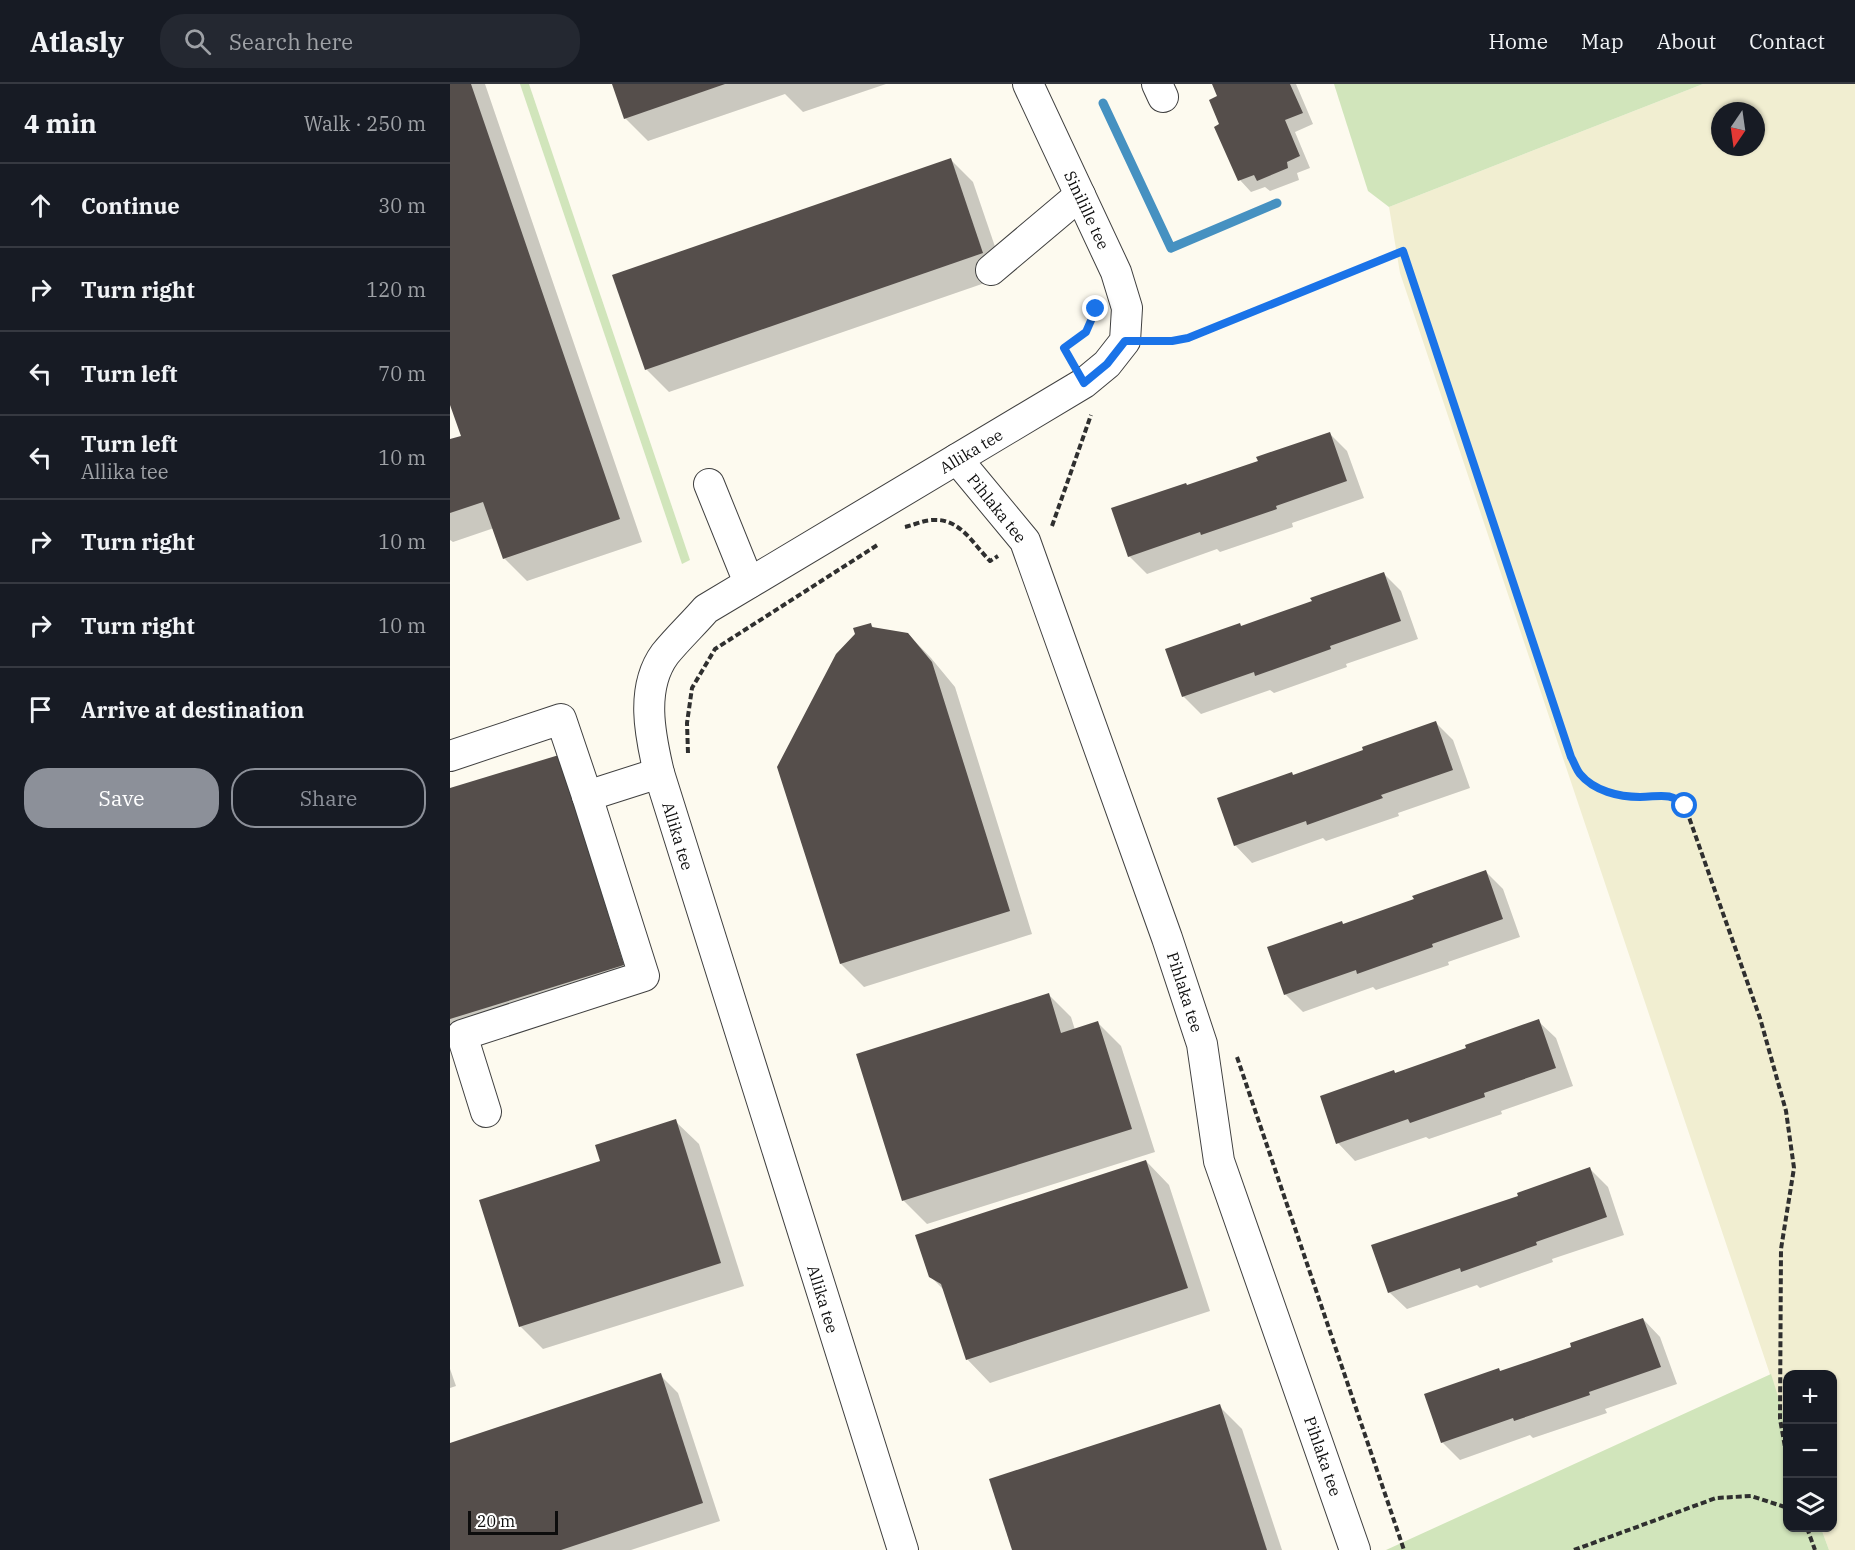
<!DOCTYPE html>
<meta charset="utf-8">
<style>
:root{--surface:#171b24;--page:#242831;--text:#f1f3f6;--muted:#9ea1a6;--line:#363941;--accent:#8c9099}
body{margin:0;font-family:"IBM Plex Serif",serif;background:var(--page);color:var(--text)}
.controls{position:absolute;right:18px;bottom:18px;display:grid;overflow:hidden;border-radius:12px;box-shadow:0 2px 4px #0004}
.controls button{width:54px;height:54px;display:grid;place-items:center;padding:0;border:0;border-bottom:2px solid var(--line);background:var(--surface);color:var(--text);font:30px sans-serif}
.compass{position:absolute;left:1261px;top:18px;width:54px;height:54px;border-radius:50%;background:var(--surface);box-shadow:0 2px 4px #0004;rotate:193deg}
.scale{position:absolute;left:18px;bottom:15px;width:90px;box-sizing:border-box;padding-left:6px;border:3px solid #0d0d0d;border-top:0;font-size:16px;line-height:21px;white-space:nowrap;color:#0d0d0d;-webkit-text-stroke:4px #fff;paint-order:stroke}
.stop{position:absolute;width:18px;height:18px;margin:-14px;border:4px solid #1a73e8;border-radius:50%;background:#fff}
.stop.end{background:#1a73e8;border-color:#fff;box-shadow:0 2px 6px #0008}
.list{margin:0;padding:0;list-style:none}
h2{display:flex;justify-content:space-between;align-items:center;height:78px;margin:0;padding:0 24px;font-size:26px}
h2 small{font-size:20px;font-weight:400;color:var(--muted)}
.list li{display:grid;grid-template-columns:39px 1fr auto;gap:18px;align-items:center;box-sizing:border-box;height:84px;padding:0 24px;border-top:2px solid var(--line)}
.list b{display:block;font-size:22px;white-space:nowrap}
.list p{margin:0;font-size:20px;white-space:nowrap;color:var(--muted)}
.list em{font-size:20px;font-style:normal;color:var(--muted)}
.actions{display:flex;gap:12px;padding:18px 24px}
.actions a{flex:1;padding:14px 0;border:2px solid var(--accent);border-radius:24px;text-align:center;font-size:21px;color:var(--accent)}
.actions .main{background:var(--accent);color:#fff}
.icon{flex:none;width:33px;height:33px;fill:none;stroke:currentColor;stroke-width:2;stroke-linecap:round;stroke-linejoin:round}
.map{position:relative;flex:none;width:1405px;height:1466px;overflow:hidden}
header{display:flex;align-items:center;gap:36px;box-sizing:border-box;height:84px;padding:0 30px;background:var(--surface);border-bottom:2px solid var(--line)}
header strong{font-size:28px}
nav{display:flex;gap:33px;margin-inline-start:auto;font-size:21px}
.search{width:420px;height:54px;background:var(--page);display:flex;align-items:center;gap:15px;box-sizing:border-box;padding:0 21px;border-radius:24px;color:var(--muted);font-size:22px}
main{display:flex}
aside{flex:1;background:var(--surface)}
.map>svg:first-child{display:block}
.farmland{fill:#f1eed1;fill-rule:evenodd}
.green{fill:#d1e5bb}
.shadow{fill:#0003}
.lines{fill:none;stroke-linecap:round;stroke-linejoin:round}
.stream{stroke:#4691c1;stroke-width:9}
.building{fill:#554e4b}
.minor-casing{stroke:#404040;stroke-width:32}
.path{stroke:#2f2f2f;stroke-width:4;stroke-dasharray:6 3;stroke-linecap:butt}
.minor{stroke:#fff;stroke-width:30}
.route{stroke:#1a73e8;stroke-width:8}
.labels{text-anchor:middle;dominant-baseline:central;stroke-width:6;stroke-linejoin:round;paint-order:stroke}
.street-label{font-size:16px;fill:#0d0d0d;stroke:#fff}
</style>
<header>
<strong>Atlasly</strong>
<div class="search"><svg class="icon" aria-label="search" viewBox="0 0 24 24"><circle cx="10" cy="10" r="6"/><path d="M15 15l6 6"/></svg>Search here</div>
<nav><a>Home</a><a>Map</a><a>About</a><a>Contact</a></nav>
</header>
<main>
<aside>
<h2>4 min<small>Walk · 250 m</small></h2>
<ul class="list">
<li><svg class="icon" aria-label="ahead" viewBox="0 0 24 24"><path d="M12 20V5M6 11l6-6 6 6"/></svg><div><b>Continue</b></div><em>30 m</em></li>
<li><svg class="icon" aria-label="right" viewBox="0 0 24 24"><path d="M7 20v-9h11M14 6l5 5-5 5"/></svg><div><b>Turn right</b></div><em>120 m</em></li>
<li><svg class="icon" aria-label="left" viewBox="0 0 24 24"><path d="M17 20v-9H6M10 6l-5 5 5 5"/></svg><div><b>Turn left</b></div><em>70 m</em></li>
<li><svg class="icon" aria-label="left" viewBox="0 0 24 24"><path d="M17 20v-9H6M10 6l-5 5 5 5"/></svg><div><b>Turn left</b><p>Allika tee</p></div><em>10 m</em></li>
<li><svg class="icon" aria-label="right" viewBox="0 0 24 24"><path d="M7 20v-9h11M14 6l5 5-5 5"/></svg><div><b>Turn right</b></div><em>10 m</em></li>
<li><svg class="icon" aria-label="right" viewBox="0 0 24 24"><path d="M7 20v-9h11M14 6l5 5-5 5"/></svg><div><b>Turn right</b></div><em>10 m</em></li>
<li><svg class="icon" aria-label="arrive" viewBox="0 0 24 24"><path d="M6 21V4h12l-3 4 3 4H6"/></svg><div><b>Arrive at destination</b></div></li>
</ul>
<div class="actions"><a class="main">Save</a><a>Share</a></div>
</aside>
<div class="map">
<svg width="1405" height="1466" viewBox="0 0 1405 1466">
<rect width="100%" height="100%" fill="#fdfaef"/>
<path class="farmland" d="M1253 0H1405V1466H1379L1371 1444H1382V1290H1338L1337 1341 950 189 939 123ZM1270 27H1306V63H1270Z"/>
<g class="green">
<polygon points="70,0 79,0 240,476 232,480"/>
<polygon points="884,0 1253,0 939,123 918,107"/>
<polygon points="1321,1290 1337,1341 1338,1444 1371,1444 1379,1466 936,1466"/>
</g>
<g class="shadow">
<polygon points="0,0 35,0 192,458 77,497 54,474 44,444 3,458 0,456 0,357 12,353 0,316"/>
<polygon points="163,0 436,0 353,28 335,10 198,57 175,34"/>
<polygon points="763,0 846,0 863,40 845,48 860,84 847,89 849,96 820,107 815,103 801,108 790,96 771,41 769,12"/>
<polygon points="500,75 523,98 555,192 219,308 196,285"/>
<polygon points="880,350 897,367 914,414 842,439 843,443 770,468 767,465 697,490 679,472 810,378"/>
<polygon points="934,490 951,507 968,555 896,580 897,583 824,609 820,606 751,630 733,612 792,543 864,518"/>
<polygon points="420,540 425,545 458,550 481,574 505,603 582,850 414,903 391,880"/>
<polygon points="986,639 1003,656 1020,704 948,729 949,732 876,757 873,754 802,779 785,761 844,692 915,667"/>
<polygon points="109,673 190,899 0,957 0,706"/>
<polygon points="1036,788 1053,805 1070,853 998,878 999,881 926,906 923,903 853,928 835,910 966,816"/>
<polygon points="598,910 621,933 625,946 648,939 671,962 705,1068 477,1140 454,1117 408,971"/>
<polygon points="1088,937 1106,954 1123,1002 1051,1027 1052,1030 979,1055 976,1053 905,1077 888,1059 872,1013 944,988 946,990 1018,965"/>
<polygon points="225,1037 249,1060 294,1202 93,1265 70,1242 152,1078"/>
<polygon points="696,1077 719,1101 760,1227 540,1299 517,1275 494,1206 480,1192"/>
<polygon points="1140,1085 1158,1103 1174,1151 1102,1175 1103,1178 1030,1204 1027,1201 957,1225 939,1208 1070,1113"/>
<polygon points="1193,1235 1210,1253 1227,1300 1155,1325 1157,1329 1083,1354 1080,1351 1010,1376 992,1358 1051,1288 1123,1263"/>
<polygon points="0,1285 6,1302 0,1304"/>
<polygon points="210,1291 228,1309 270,1437 181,1466 0,1466 0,1360"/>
<polygon points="769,1322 792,1345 832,1466 564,1466"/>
</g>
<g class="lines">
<polyline class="stream" points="653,19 721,164 827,119"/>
</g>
<g class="building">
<polygon points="0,0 21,0 170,435 53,475 33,418 0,429 0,355 11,352 0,321"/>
<polygon points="162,0 275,0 174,35"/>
<polygon points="762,0 840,0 853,29 835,36 850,72 837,78 838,84 807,97 804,91 788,97 764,43 769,40 759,16 767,12"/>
<polygon points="501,74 533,169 195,286 162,191"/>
<polygon points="880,348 897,397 826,422 827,425 751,451 750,448 678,473 661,424 736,399 737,401 808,377 806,373"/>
<polygon points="934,488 951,537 880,562 881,565 805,592 804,588 732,613 715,565 790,539 791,542 862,517 860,514"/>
<polygon points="421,539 422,543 458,549 482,578 560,827 390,880 327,683 386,570 405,550 403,544"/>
<polygon points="986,637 1003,686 931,711 933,714 857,741 856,737 784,762 767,714 842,688 843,691 913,666 912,663"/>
<polygon points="109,671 174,881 0,935 0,704"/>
<polygon points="1036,786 1053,835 982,860 983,863 907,890 906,886 834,911 817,863 892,837 893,840 964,815 962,812"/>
<polygon points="599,909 611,949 648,937 682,1045 452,1117 406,970"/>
<polygon points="1089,935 1106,984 1034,1009 1035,1013 960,1039 958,1035 886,1060 870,1012 944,986 945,989 1016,964 1015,961"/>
<polygon points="226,1035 271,1179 69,1243 29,1116 150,1077 145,1061"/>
<polygon points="696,1076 738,1204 516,1276 491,1200 479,1193 465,1151"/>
<polygon points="1140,1083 1157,1133 1086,1158 1087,1161 1011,1188 1010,1184 938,1209 921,1161 1068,1112 1067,1109"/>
<polygon points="1193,1234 1211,1283 1139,1308 1140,1311 1064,1337 1063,1334 991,1359 974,1310 1049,1284 1050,1287 1121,1263 1120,1259"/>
<polygon points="211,1289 253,1419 111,1466 0,1466 0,1359"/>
<polygon points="770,1320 817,1466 562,1466 539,1395"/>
</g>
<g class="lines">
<g class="minor-casing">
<g id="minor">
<polyline points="707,0 713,13"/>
<polyline points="541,186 630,111"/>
<polyline points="507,375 575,457 717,854 752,960 769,1077 905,1466"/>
<polyline points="259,400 299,499"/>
<polyline points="0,672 111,635 137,712"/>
<polyline points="36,1028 12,951 194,892 137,712 209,689"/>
<path d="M453 1466 209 689C200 651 190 604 215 570 228 554 243 540 256 525L634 299 657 280 675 257 677 224 666 188 578 0"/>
</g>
</g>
<g class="path">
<path d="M705 257H722L738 254 953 167 1121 673C1124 678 1126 685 1130 690 1144 707 1169 713 1190 713 1209 713 1220 707 1235 722L1310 934 1336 1027 1344 1084 1331 1165 1330 1335 1338 1380"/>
<polyline points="619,274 614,264 636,248 645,227"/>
<polyline points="602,442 641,331"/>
<path d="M455 443C464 441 474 436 483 436 510 434 523 460 540 477L548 472"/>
<polyline points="238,669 237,639 242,604 265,565 429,460"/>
<polyline points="787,973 954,1466"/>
<polyline points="1357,1444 1365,1466"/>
<polyline points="1124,1466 1266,1414 1301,1412 1338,1424"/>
</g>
<use href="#minor" class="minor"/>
</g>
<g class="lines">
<path class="route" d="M646 225 636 248 614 264 634 299 657 280 675 257H722L738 254 953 167 1121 673C1124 678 1126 685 1130 690 1144 707 1169 713 1190 713 1209 713 1220 707 1235 722"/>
</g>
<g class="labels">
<g class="street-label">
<text transform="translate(637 126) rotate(65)">Sinilille tee</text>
<text transform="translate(521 367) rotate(-31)">Allika tee</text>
<text transform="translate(547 424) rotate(51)">Pihlaka tee</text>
<text transform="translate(228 752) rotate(73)">Allika tee</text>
<text transform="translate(735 908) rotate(72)">Pihlaka tee</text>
<text transform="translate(373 1215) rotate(73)">Allika tee</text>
<text transform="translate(873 1372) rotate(71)">Pihlaka tee</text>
</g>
</g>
</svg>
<div class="controls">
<button>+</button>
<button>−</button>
<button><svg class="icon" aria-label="layers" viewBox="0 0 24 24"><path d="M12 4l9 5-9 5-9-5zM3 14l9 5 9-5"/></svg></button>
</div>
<svg class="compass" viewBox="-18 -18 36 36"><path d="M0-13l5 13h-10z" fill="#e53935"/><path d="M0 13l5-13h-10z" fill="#9ea1a6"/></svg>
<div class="scale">20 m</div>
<div class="stop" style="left:1235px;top:722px"></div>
<div class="stop end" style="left:646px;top:225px"></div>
</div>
</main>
